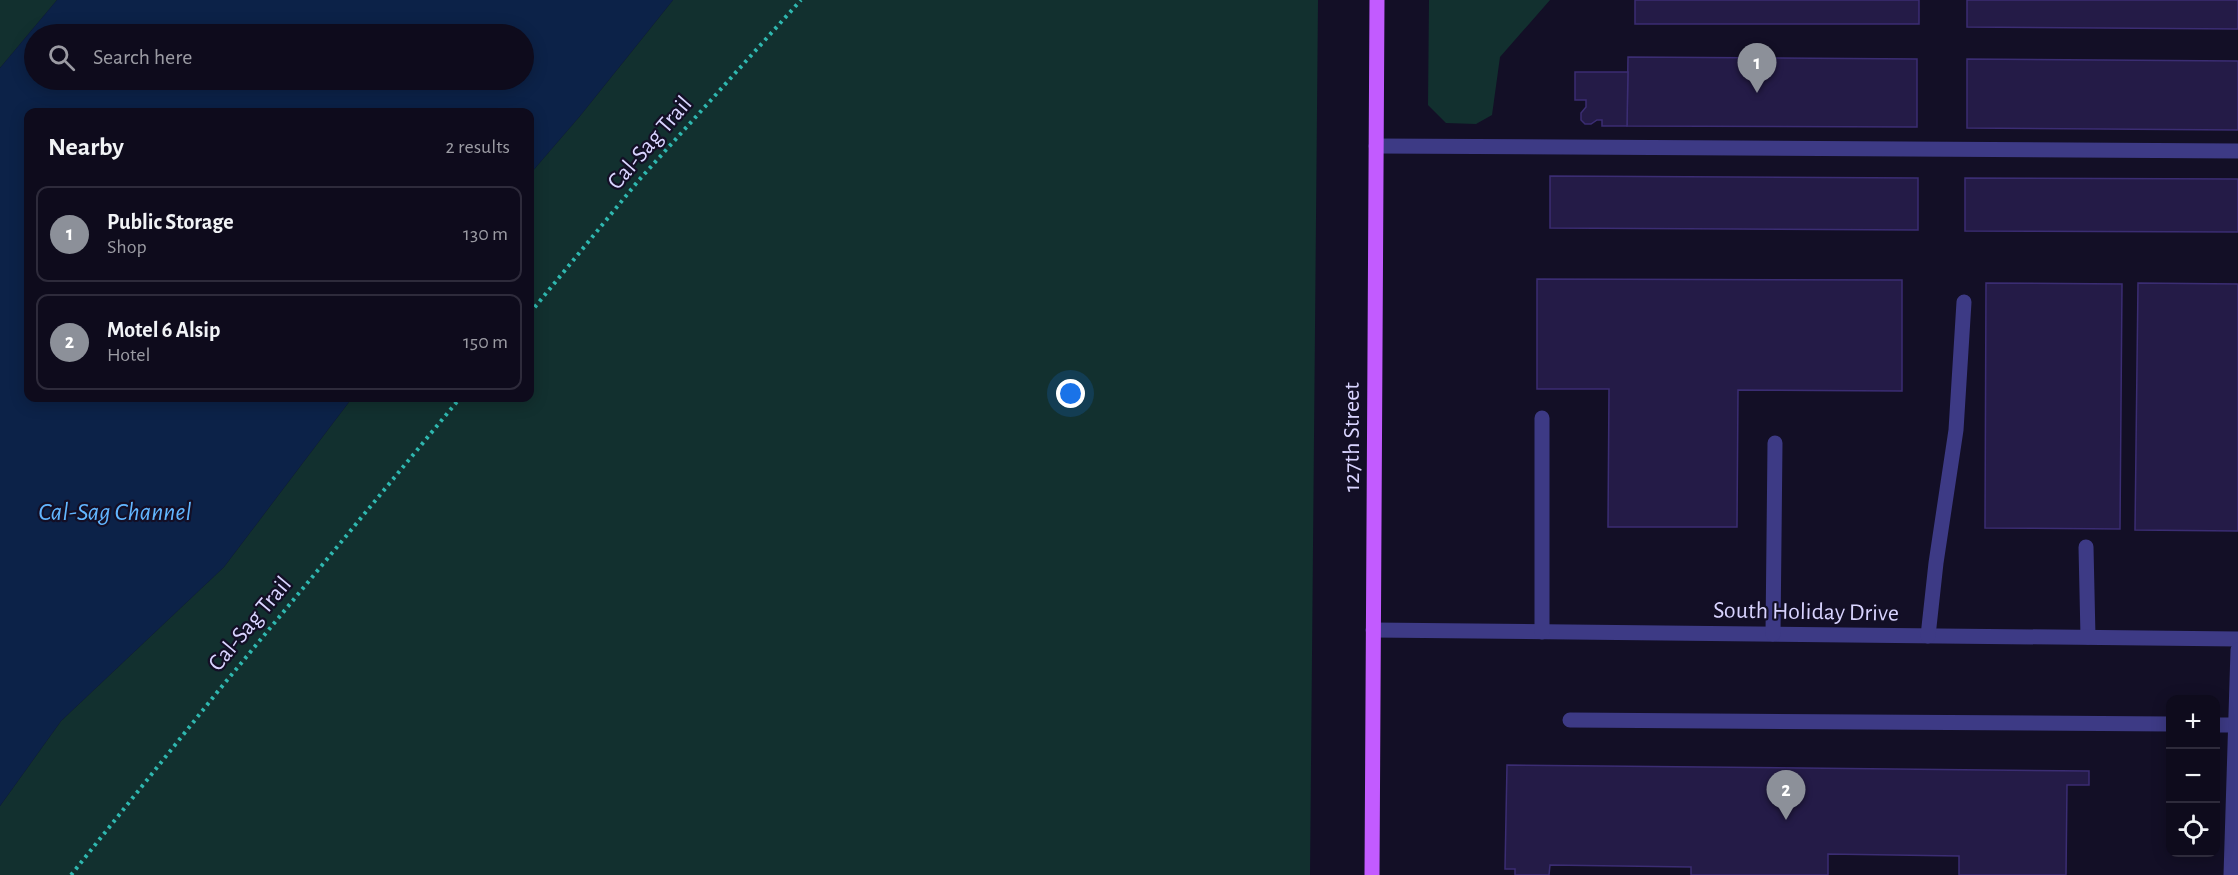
<!DOCTYPE html>
<meta charset="utf-8">
<style>
:root{--surface:#0e0b1c;--page:#171425;--text:#f1f3f6;--muted:#9b9ba3;--line:#2e2b3b;--accent:#8c9099}
body{margin:0;font-family:"Alegreya Sans",sans-serif;background:var(--page);color:var(--text)}
.controls{position:absolute;right:18px;bottom:18px;display:grid;overflow:hidden;border-radius:12px;box-shadow:0 3px 15px #0003}
.controls button{width:54px;height:54px;display:grid;place-items:center;padding:0;border:0;border-bottom:2px solid var(--line);background:var(--surface);color:var(--text);font:30px sans-serif}
.you{position:absolute;left:1071px;top:394px;width:21px;height:21px;margin:-15px;border:4px solid #fff;border-radius:50%;background:#1a73e8;box-shadow:0 0 0 9px #1a73e833}
.badge{display:grid;place-items:center;width:39px;height:39px;border-radius:50%;background:var(--accent);color:#fff;font-size:20px;font-weight:700}
.pin{position:absolute;translate:-50% -50px;filter:drop-shadow(0 2px 3px #0008)}
.pin::after{content:'';position:absolute;top:32px;width:21px;height:18px;background:inherit;clip-path:polygon(0 0,100% 0,50% 100%)}
.list{margin:0;padding:0;list-style:none}
h2{display:flex;justify-content:space-between;align-items:center;height:78px;margin:0;padding:0 24px;font-size:26px}
h2 small{font-size:20px;font-weight:400;color:var(--muted)}
.list li{display:grid;grid-template-columns:39px 1fr auto;gap:18px;align-items:center;box-sizing:border-box;height:96px;margin:0 12px 12px;padding:0 12px;border:2px solid var(--line);border-radius:12px}
.list b{display:block;font-size:22px;white-space:nowrap}
.list p{margin:0;font-size:20px;white-space:nowrap;color:var(--muted)}
.list em{font-size:20px;font-style:normal;color:var(--muted)}
.icon{flex:none;width:33px;height:33px;fill:none;stroke:currentColor;stroke-width:2;stroke-linecap:round;stroke-linejoin:round}
.map{position:relative;flex:none;width:2238px;height:875px;overflow:hidden}
.search{position:absolute;background:var(--surface);box-shadow:0 3px 15px #0003;left:24px;top:24px;width:510px;height:66px;display:flex;align-items:center;gap:15px;box-sizing:border-box;padding:0 21px;border-radius:33px;color:var(--muted);font-size:22px}
.panel{position:absolute;background:var(--surface);box-shadow:0 3px 15px #0003;left:24px;top:108px;width:510px;height:294px;border-radius:12px}
.map>svg:first-child{display:block}
.green{fill:#12302f}
.water{fill:#0c2248;fill-rule:evenodd}
.building{fill:#241b47;stroke:#3b2d73;stroke-width:1.5}
.lines{fill:none;stroke-linecap:round;stroke-linejoin:round}
.path{stroke:#2fb8b0;stroke-width:4;stroke-dasharray:3 4.5;stroke-linecap:butt}
.lane{stroke:#3d3a85;stroke-width:15}
.primary{stroke:#c25bff;stroke-width:15}
.labels{text-anchor:middle;dominant-baseline:central;stroke-width:4.5;stroke-linejoin:round;paint-order:stroke}
.street-label{font-size:24px;fill:#d9d4ff;stroke:#130f26}
.water-label{font-size:26px;font-style:italic;fill:#62b6ff;stroke:#130f26}
</style>
<div class="map">
<svg width="2238" height="875" viewBox="0 0 2238 875">
<rect width="100%" height="100%" fill="#130f26"/>
<g class="green">
<polygon points="0,0 57,0 0,68"/>
<polygon points="673,0 1318,0 1310,875 0,875 0,806 61,721 224,567 352,398 530,398 530,174 580,116"/>
<polygon points="1429,0 1550,0 1500,57 1492,115 1476,124 1446,123 1428,105"/>
</g>
<path class="water" d="M57 0H673L580 116 530 174V112H28V398H352L224 567 61 721 0 806V68ZM34 34H524V80H34Z"/>
<g class="building">
<rect x="1635" y="0" width="284" height="24"/>
<polygon points="1967,0 2238,0 2238,29 1967,27"/>
<polygon points="1628,57 1917,59 1917,127 1627,126"/>
<polygon points="1967,59 2238,61 2238,130 1967,128"/>
<polygon points="1575,72 1628,72 1627,126 1602,126 1602,120 1597,120 1591,124 1585,124 1581,120 1581,113 1586,107 1586,100 1575,100"/>
<polygon points="1550,176 1918,178 1918,230 1550,228"/>
<polygon points="1965,178 2238,179 2238,232 1965,231"/>
<polygon points="1537,279 1902,280 1902,391 1738,390 1737,527 1608,527 1609,389 1537,389"/>
<polygon points="1986,283 2122,284 2120,529 1985,528"/>
<polygon points="2138,283 2238,284 2238,531 2135,530"/>
<polygon points="1507,765 2089,771 2089,785 2067,785 2066,875 1959,875 1959,856 1828,854 1828,875 1691,875 1691,867 1550,865 1549,875 1515,875 1515,869 1505,869"/>
</g>
<g class="lines">
<g class="path">
<polyline points="530,313 639,180 801,0"/>
<polyline points="71,875 219,690 460,398"/>
</g>
<g class="lane">
<polyline points="1376,146 2238,151"/>
<polyline points="2086,547 2088,637"/>
<polyline points="1373,630 2238,639"/>
<polyline points="1542,632 1542,418"/>
<polyline points="1773,634 1775,443"/>
<polyline points="1928,636 1936,563 1956,430 1964,302"/>
<polyline points="1570,720 2170,724"/>
<polyline points="2216,725 2235,725"/>
<polyline points="2231,875 2238,650"/>
</g>
<polyline class="primary" points="1372,875 1377,0"/>
</g>
<g class="labels">
<g class="street-label">
<text transform="translate(650 143) rotate(-49)">Cal-Sag Trail</text>
<text transform="translate(1352 437) rotate(-90)">127th Street</text>
<text transform="translate(1806 612) rotate(1)">South Holiday Drive</text>
<text transform="translate(250 624) rotate(-50)">Cal-Sag Trail</text>
</g>
<g class="water-label">
<text x="115" y="512">Cal-Sag Channel</text>
</g>
</g>
</svg>
<div class="controls">
<button>+</button>
<button>−</button>
<button><svg class="icon" aria-label="locate" viewBox="0 0 24 24"><circle cx="12" cy="12" r="6"/><path d="M12 2v4M12 18v4M2 12h4M18 12h4"/></svg></button>
</div>
<div class="you"></div>
<div class="pin badge" style="left:1757px;top:93px">1</div>
<div class="pin badge" style="left:1786px;top:820px">2</div>
<div class="search"><svg class="icon" aria-label="search" viewBox="0 0 24 24"><circle cx="10" cy="10" r="6"/><path d="M15 15l6 6"/></svg>Search here</div>
<section class="panel">
<h2>Nearby<small>2 results</small></h2>
<ul class="list">
<li><span class="badge">1</span><div><b>Public Storage</b><p>Shop</p></div><em>130 m</em></li>
<li><span class="badge">2</span><div><b>Motel 6 Alsip</b><p>Hotel</p></div><em>150 m</em></li>
</ul>
</section>
</div>
